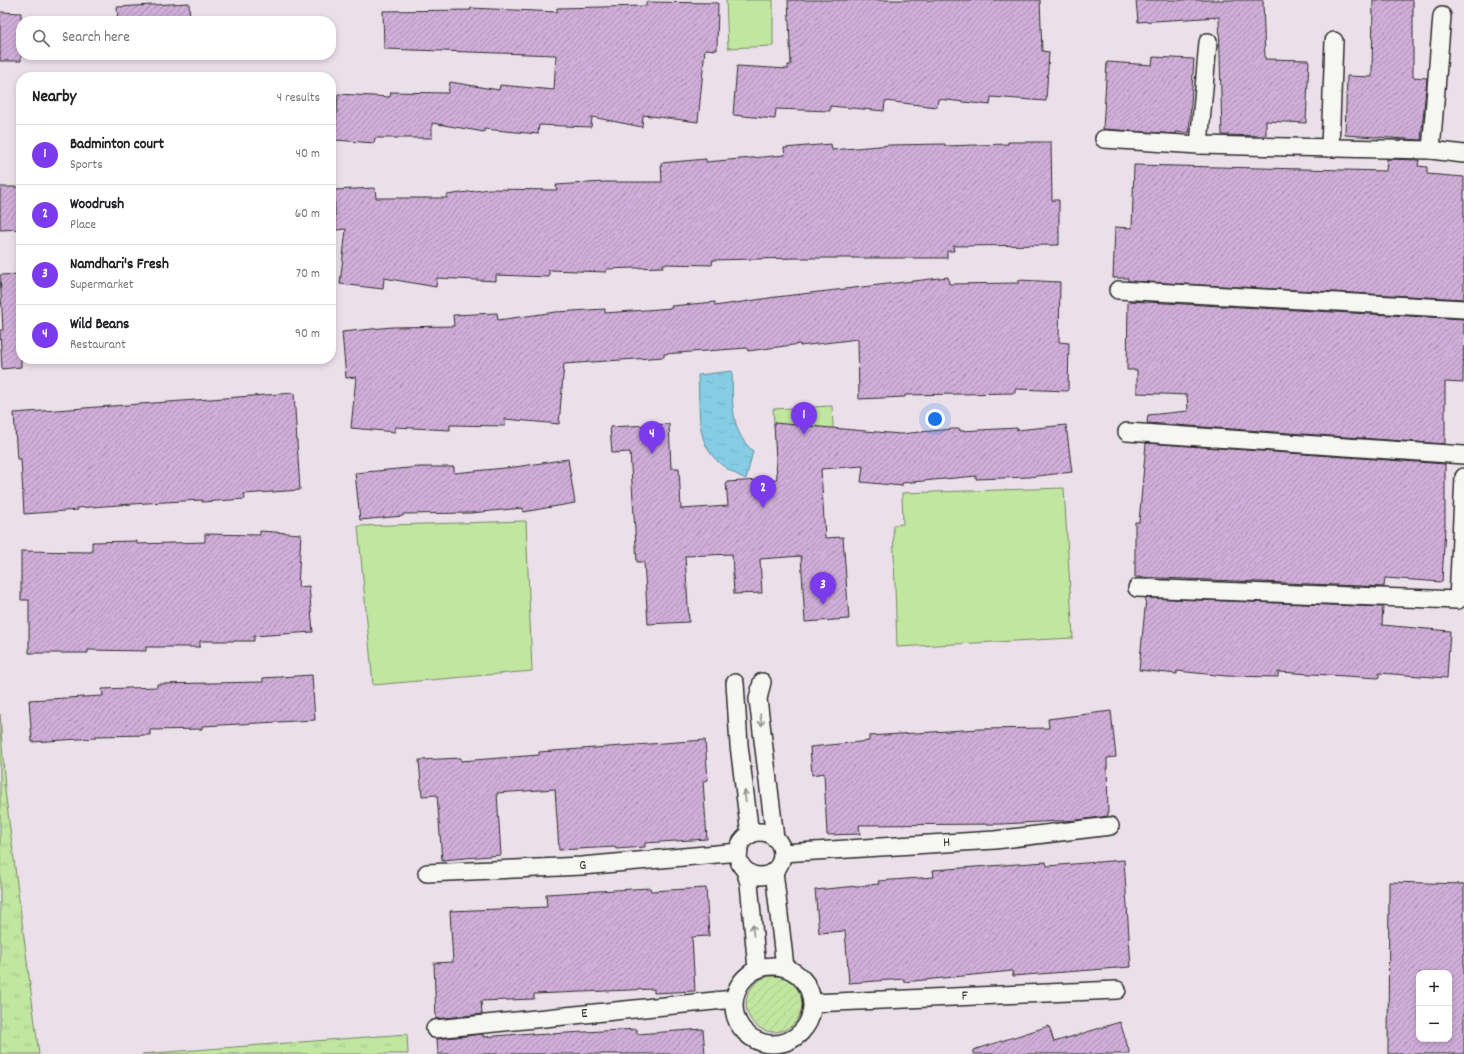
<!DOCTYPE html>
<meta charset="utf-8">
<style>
:root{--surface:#fff;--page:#f6f6f6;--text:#202124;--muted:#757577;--line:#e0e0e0;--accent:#7c3aed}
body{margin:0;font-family:Dekko,sans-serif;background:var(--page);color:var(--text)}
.controls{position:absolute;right:12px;bottom:12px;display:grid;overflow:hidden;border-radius:8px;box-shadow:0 2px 6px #0003}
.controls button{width:36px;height:36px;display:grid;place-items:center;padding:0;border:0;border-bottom:1px solid var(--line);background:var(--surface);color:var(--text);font:20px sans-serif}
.you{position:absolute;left:935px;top:419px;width:14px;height:14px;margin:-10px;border:3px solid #fff;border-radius:50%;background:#1a73e8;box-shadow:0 0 0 6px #1a73e833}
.badge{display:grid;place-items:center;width:26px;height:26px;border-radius:50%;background:var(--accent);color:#fff;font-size:13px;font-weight:700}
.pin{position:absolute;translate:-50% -33px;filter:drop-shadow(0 1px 2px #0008)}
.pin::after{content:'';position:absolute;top:21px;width:14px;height:12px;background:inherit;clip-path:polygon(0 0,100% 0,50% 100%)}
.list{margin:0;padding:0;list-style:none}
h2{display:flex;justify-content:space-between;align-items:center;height:52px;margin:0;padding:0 16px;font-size:17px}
h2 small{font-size:13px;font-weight:400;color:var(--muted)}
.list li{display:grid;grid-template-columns:26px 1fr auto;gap:12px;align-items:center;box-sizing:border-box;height:60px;padding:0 16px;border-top:1px solid var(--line)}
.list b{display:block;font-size:15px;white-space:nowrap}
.list p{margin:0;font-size:13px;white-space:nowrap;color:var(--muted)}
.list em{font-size:13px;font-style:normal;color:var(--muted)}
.icon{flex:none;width:22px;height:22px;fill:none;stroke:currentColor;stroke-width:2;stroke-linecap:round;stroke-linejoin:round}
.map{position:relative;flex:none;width:1464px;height:1054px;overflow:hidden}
.search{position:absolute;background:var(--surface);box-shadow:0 2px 6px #0003;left:16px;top:16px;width:320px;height:44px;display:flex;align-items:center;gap:10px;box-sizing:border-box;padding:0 14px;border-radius:16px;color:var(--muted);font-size:15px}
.panel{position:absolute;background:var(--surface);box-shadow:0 2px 6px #0003;left:16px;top:72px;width:320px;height:292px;border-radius:16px}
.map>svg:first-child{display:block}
.grass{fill:url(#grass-tufts);stroke:#768866}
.park{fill:#c1e6a0;stroke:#768866}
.garden{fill:url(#garden-furrows);stroke:#768866}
.water{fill:url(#water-ripples);stroke:#608c9a}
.building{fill:url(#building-hatch);stroke:#2b2b2b;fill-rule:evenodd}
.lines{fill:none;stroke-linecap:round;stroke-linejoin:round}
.street-casing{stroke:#2b2b2b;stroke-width:20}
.street{stroke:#f6f6f2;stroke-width:17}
.oneway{stroke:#90908e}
.labels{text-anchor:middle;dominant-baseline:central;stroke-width:4;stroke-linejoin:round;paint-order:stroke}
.street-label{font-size:14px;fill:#2b2b2b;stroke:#f6f6f2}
</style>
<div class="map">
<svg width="1464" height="1054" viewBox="0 0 1464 1054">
<defs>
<pattern id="grass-tufts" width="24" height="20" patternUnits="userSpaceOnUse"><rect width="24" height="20" fill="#c1e6a0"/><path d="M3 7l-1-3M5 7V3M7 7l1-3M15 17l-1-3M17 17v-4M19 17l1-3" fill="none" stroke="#a6c58a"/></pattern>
<pattern id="garden-furrows" width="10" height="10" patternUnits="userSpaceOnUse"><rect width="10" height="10" fill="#c1e6a0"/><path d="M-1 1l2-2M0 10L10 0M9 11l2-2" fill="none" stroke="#a6c58a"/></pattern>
<pattern id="water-ripples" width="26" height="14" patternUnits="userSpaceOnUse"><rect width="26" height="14" fill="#84cde4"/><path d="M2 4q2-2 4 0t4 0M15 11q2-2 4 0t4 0" fill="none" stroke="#72b0c4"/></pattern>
<pattern id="building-hatch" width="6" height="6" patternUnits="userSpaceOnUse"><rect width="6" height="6" fill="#d0aed9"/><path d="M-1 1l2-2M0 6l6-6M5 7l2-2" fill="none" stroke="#a98eb0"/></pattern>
</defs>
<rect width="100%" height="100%" fill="#ebe0ea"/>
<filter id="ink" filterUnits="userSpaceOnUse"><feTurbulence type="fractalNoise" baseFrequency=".025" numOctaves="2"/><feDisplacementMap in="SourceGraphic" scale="8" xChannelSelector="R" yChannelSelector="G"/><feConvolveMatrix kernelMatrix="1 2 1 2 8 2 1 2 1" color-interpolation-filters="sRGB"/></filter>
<g filter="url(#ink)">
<g class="grass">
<polygon points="0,714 5,790 39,1054 0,1054"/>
<polygon points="407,1034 408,1054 142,1054"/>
</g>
<g class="park">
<polygon points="726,0 773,0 773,46 728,48"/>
<polygon points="832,406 835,462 777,465 773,409"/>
<polygon points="1064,488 1073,638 897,647 893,525 903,524 902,493"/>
<polygon points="526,521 532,671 373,685 358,526"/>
</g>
<circle class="garden" cx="774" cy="1004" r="28"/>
<path class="water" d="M732 371C733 399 729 431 753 451L746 479C692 455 701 426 698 375Z"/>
<g class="building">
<polygon points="788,0 1040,0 1042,51 1049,52 1046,101 991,97 990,105 938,99 937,107 885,101 884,111 830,106 830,111 776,109 775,119 733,115 737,66 788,69 788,65 791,65"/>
<polygon points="1136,0 1263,0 1265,59 1309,60 1306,123 1266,121 1266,136 1222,135 1219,17 1138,22"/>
<polygon points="1373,0 1413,0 1413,77 1427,78 1421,140 1345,135 1347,76 1372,77"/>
<polygon points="646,2 718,3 717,50 705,49 698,122 643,115 642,127 592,117 591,127 539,125 538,134 484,129 484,132 432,123 432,138 375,138 374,143 335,140 338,94 390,97 391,92 448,93 450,82 499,90 500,85 554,90 556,55 384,49 383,11 471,10 471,8 557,12 557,8 646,6"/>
<polygon points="189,3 190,21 118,21 117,7"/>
<polygon points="0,12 21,13 21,61 0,61"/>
<polygon points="1153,57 1194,59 1189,133 1176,132 1176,134 1103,129 1107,62 1152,65"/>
<polygon points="1008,142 1051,142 1052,200 1059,200 1059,245 953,246 954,251 947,251 947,258 797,258 713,260 712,265 663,264 663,267 606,269 606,272 549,270 549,277 496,275 496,281 437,278 436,287 384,278 383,289 340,284 346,229 336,230 334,190 375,188 376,198 447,198 447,195 489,189 557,190 556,185 604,182 662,182 661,163 706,159 706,162 785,155 784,148 831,144 832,150 890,145 945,144 945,146 1008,144"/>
<polygon points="1387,159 1419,160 1418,166 1427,167 1427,174 1464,177 1464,299 1128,281 1128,278 1113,278 1115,227 1132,228 1134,165 1386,171"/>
<polygon points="0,187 21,187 21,229 0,230"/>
<polygon points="21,274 21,367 2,369 0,330 3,330 0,275"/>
<polygon points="948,277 949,284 1019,283 1019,280 1060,282 1059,342 1069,343 1068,391 1015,389 1015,393 905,395 905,397 859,399 858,339 800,346 800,344 748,351 747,348 664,354 664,357 564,364 559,424 505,419 505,426 450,425 450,430 395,427 395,432 351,428 356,377 346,378 342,332 392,327 454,326 453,315 497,313 498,320 556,312 605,309 605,313 672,308 671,306 715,302 715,306 776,297"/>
<polygon points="1128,301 1464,319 1463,383 1445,382 1445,444 1147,423 1148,415 1188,411 1187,395 1137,393 1137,370 1127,370"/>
<polygon points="294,393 300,490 244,494 245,499 202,502 202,500 147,503 77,508 78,510 24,514 21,459 17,459 14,413"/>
<polygon points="774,423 900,434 952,429 960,429 960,431 1017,428 1017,430 1066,425 1072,472 1029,477 976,479 976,476 902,483 902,486 861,482 863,466 821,469 825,538 843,537 849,619 805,622 801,556 760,559 762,593 734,594 732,554 685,556 689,622 648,624 644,562 637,562 630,452 612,453 610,427 669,424 671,468 679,468 681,509 728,506 726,482 777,479"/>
<polygon points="1146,443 1445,464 1445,527 1442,582 1385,578 1384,587 1135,577 1135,522 1139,522"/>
<polygon points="568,459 575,503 523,512 523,508 471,513 403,514 403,516 360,520 355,473 419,467 454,467 454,473 515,467"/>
<polygon points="260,531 301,534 298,587 309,586 313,632 254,636 254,641 200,641 200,647 146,647 146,651 88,650 88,653 29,653 29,600 21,600 21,551 92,552 92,542 137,541 137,544 205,542 205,534 260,535"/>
<polygon points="1146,598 1383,607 1382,625 1450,631 1447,678 1379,673 1379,678 1278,672 1278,677 1226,676 1177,671 1177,674 1139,670"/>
<polygon points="312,675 315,720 202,726 202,729 150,730 150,735 95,736 96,738 32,742 29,700 103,696 102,689 157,687 157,684 263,682 263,678"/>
<polygon points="1111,711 1116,757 1107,758 1108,816 1078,820 1002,824 859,825 860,834 827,835 824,773 812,775 810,747 869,741 869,736 979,729 1049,728 1048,719"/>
<polygon points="705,740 708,780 703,781 707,839 645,843 645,847 616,849 615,847 559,850 555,789 497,793 501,855 442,860 437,795 422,796 419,760 461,758 461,761 539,755 539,752"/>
<polygon points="1124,860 1131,967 1013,976 1012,971 904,982 904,979 849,983 845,931 819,933 815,890 879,884 878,881 934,877 933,870 1046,862 1047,866"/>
<path d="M1389 882 1464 884V1054H1388ZM1419 973H1449V1039H1419Z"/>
<polygon points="650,888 651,891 706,888 709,936 692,937 695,991 654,993 654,989 534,994 534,999 481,1001 482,1014 436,1019 434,963 453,962 450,911 547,907 546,894"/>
<polygon points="1120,1022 1130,1054 973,1054 973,1050 1049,1026 1054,1042"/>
<polygon points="637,1029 637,1034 703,1029 705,1054 438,1054 437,1039 483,1034 483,1037 532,1033 532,1035"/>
</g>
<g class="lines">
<g class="street-casing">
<g id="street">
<polyline points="1104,139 1199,145 1431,150 1464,154"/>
<polyline points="1199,145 1208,42"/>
<polyline points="1330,148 1334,41"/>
<polyline points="1431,150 1442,16"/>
<polyline points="1118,290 1464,309"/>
<polyline points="1127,432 1464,455"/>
<polyline points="1137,588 1458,600 1464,477"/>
<polyline points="762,682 758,699 775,838"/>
<polyline points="735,683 739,745 750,835"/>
<circle cx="760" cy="854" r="22"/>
<path id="s1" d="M782 853 995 840 1110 826"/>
<polyline points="745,870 749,883 757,969"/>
<polyline points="774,871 785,967"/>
<path id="s2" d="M427 873 582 866 739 852"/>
<circle cx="773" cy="1005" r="39"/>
<path id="s3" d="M812 1003 1117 990"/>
<path id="s4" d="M435 1029 734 999"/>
</g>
</g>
<use href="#street" class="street"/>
</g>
<defs><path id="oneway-shaft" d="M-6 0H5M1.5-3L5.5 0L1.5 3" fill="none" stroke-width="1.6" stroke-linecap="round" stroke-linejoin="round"/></defs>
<g class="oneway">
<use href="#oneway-shaft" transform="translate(761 720) rotate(81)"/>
<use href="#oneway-shaft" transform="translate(745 796) rotate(-97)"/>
<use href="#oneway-shaft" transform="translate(753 930) rotate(-95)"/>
</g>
</g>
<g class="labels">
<g class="street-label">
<text stroke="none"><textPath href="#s1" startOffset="165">H</textPath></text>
<text stroke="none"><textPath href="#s2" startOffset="156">G</textPath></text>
<text stroke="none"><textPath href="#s3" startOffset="153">F</textPath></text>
<text stroke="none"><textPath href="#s4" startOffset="150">E</textPath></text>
</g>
</g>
</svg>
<div class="controls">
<button>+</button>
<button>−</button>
</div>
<div class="you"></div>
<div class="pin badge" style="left:804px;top:435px">1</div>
<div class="pin badge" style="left:763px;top:508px">2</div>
<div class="pin badge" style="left:823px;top:605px">3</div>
<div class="pin badge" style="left:652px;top:454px">4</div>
<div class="search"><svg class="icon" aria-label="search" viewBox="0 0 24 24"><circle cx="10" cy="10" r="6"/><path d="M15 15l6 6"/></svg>Search here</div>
<section class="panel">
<h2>Nearby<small>4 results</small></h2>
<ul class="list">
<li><span class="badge">1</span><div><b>Badminton court</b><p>Sports</p></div><em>40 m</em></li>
<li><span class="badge">2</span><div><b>Woodrush</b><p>Place</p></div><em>60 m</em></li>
<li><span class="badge">3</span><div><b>Namdhari's Fresh</b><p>Supermarket</p></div><em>70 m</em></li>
<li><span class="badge">4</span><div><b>Wild Beans</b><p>Restaurant</p></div><em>90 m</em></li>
</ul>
</section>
</div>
